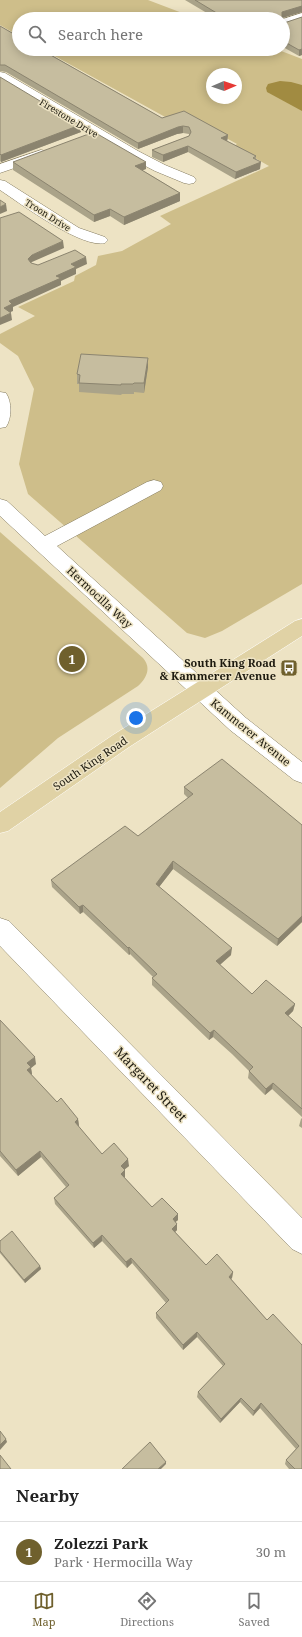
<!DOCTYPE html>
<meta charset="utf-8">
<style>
:root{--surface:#fff;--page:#f6f6f6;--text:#222;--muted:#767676;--line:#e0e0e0;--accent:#6f602d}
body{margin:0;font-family:"Noto Serif",serif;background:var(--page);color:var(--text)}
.compass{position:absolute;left:206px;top:68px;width:36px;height:36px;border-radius:50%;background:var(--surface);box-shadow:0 2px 10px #0003;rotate:88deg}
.you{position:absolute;left:136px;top:718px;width:14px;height:14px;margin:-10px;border:3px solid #fff;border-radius:50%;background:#1a73e8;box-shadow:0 0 0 6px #1a73e833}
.badge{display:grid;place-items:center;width:26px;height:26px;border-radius:50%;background:var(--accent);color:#fff;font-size:13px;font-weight:700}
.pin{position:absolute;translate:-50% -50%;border:2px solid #fff;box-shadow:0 1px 4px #0006}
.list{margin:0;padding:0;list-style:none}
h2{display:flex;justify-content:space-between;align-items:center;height:52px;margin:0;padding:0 16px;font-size:17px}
h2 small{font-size:13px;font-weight:400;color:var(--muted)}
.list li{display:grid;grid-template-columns:26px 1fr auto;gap:12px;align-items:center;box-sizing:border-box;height:60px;padding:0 16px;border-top:1px solid var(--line)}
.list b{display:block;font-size:15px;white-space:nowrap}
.list p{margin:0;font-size:13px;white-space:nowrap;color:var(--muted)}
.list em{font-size:13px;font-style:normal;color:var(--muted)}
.icon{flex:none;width:22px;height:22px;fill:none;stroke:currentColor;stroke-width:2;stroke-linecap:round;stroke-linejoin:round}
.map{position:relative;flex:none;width:302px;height:1469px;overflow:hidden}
.search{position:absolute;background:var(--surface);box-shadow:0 2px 10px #0003;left:12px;right:12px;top:12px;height:44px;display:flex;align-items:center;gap:10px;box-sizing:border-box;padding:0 14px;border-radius:22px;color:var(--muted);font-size:15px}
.sheet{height:112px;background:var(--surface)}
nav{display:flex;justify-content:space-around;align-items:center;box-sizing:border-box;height:56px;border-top:1px solid var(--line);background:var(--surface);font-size:11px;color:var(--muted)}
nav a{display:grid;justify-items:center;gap:2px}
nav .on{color:var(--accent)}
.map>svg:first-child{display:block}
.green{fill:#cebe8a;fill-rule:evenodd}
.water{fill:#a18b41}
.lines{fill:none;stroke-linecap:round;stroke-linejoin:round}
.minor-casing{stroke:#837a5e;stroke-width:1}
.major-casing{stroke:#fff;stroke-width:1}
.minor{fill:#fff;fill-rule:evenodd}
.major{fill:#e0d2a5;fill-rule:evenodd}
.wall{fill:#aaa389}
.shaded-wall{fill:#8b846f}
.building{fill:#c6bd9f;stroke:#8b846f}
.labels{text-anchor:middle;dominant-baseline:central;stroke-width:3;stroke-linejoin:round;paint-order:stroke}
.far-street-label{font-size:9px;fill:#1d1a0f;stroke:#ede3c4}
.street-label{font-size:11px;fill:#1d1a0f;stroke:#ede3c4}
.poi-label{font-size:11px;font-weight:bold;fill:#1d1a0f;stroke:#ede3c4;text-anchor:end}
.near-street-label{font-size:13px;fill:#1d1a0f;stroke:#ede3c4}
</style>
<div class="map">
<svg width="302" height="1469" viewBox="0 0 302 1469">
<rect width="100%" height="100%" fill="#ede3c4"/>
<g class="green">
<polygon points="0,0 148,0 198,19 19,19 19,36 0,25"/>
<path d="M42 49H276L302 59V584L222 631 205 638 187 633 28 494 19 464 34 389 18 356 0 343V334L35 316 18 307 74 281 75 276 96 265 98 256 122 251 171 224 160 216 269 166 234 146 237 144 181 113 167 118ZM212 74H236V98H212Z"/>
<path d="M0 532 143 658C152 668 146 679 138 686L58 738 0 788Z"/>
</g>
<polygon class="water" points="280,81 291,82 302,85 302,111 267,92 266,88 268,84"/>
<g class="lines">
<g class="minor-casing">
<g id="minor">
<polygon points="302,13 302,21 283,27 283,19"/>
<polygon points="0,72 5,73 138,151 165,165 194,177 196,180 194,183 189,184 184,183 155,171 128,157 0,81"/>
<polygon points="41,150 46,151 48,154 46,157 0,173 0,164"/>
<path d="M0 180 5 181 79 228 105 237 108 240 105 243C82 249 21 204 0 190Z"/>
<path d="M0 392 6 393C12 402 12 418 6 427L0 428Z"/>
<polygon points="154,480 161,482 163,486 161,490 57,546 246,718 302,762 302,783 294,780 230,730 0,516 0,499 7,501 45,536 147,482"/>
<polygon points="0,918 9,921 302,1218 302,1254 292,1249 0,946"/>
</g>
</g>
<g class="major-casing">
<polygon id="major" points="302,619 302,636 129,747 8,831 0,833 0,812 113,735 295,621"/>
</g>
<use href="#minor" class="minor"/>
<use href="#major" class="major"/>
</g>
<g class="wall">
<polygon points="185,0 302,0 302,12 282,18 282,19 217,19"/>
<polygon points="302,17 302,55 299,56 283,47 283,22 284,23"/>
<polygon points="0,26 162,118 228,135 227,141 256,156 256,159 260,169 235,179 188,152 163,162 152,157 152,150 189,136 189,134 183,133 177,134 138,149 6,72 0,71"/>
<polygon points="0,77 81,132 1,162 0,161"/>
<polygon points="13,162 146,162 146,169 142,170 180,193 180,201 124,225 110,216 94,222 13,170"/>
<polygon points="148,367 144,393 134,392 134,394 122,394 121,395 79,392 79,384 77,384 77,374"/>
<polygon points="184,787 302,825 302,922 277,946 173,869 159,887 231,955 220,965 252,994 295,1004 293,1011 288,1016 302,1028 302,1117 272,1089 265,1095 248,1078 249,1071 232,1054 213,1037 209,1040 152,985 152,978 153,977 130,954 129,955 83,912 80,914 52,887 51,880 138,836 188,798 184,794"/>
<polygon points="0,1020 36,1064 31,1068 32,1074 31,1075 57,1102 78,1119 79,1126 78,1126 102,1154 129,1166 124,1170 125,1170 125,1177 124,1177 152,1207 178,1220 175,1222 177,1230 175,1232 206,1265 233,1272 232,1278 231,1279 267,1320 302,1345 302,1469 289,1469 285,1464 286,1460 296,1449 260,1408 253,1416 240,1402 220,1423 197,1397 198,1392 223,1366 197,1337 183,1350 156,1318 156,1313 166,1303 132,1263 127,1268 102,1241 94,1248 55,1204 54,1198 66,1187 41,1157 18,1176 0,1156"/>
<polygon points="302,1118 302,1128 299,1126 301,1119"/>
<polygon points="0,1241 40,1266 41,1269 25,1283 0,1253"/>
</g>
<g class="shaded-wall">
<polygon points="302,6 302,12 282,18 282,12"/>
<polygon points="233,15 233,19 225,19 225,18"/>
<polygon points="302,49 302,55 299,56 299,50"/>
<polygon points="80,125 81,132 1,162 1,155"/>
<polygon points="183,126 183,133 177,134 138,149 138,143 178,127"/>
<polygon points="228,135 227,142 221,138"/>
<polygon points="188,146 188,152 163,162 163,155"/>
<polygon points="146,162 146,169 135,173 135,166"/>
<polygon points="261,162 260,169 235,179 236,172"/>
<polygon points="180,193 180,201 124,225 124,217"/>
<polygon points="6,204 7,211 0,214 0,207"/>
<polygon points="110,209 110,216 94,222 94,215"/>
<polygon points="63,241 64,248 32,262 28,266 28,259 32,255"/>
<polygon points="86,257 87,264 76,269 76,274 61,281 61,285 13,307 13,311 4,315 4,308 9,301 56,276 71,264"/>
<polygon points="11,313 12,320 0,325 0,318"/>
<polygon points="148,358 148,367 144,393 144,383"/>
<polygon points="173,861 173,869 156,891 156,884"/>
<polygon points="83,905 83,912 80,914 79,907"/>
<polygon points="302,916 302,922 277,946 278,939"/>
<polygon points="129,947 130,954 129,955 128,948"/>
<polygon points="232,948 231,955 216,968 216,961"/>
<polygon points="295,1004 293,1011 284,1020 285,1013"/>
<polygon points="214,1030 213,1037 209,1040 210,1033"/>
<polygon points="35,1057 36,1064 31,1068 32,1074 28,1077 27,1063"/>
<polygon points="273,1083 272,1089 265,1095 266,1089"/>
<polygon points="78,1119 79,1126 75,1128 75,1122"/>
<polygon points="40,1151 41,1157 18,1176 16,1170"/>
<polygon points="128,1159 129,1166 121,1172 121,1166"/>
<polygon points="125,1170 125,1177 122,1180 121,1174"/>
<polygon points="178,1214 178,1220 172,1225 173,1219"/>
<polygon points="177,1224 177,1230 172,1235 172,1229"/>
<polygon points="102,1235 102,1241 94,1248 93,1243"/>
<polygon points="131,1258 132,1263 127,1268 126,1262"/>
<polygon points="40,1266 41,1269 25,1283 24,1280"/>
<polygon points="233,1272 232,1278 228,1282 229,1277"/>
<polygon points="197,1332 197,1337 183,1350 183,1345"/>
<polygon points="241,1398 240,1402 220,1423 221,1419"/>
<polygon points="261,1403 260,1408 253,1416 254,1411"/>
<polygon points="6,1439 7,1442 0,1450 0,1445"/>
<polygon points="166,1462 166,1464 161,1469 158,1469"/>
</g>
<g class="building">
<polygon points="195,0 302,0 302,6 282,12 282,19 239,19 233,15 225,18"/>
<polygon points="302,17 302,49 299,50 283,41 283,22 284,23"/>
<polygon points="0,26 19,37 19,49 40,49 162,118 184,111 228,135 221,138 256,156 253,158 261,162 236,172 188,146 163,155 152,150 189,136 191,132 189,127 183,126 178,127 138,143 5,65 0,65"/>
<polygon points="0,77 80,125 1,155 0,154"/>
<polygon points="94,132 146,162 135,166 180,193 124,217 110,209 94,215 13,162"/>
<polygon points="0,200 6,204 0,207"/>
<polygon points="19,212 63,241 32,255 28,259 31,263 38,265 75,250 86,257 71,264 76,267 56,276 61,278 9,301 12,304 4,308 11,313 0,318 0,218"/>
<polygon points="81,354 148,358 144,383 134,383 133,384 121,384 121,385 79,383 80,375 77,374"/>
<polygon points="222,759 302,825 302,916 278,939 173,861 156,884 232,948 216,961 252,994 266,980 295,1004 285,1013 302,1028 302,1109 273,1083 266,1089 249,1071 253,1067 233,1048 214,1030 210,1033 152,978 157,974 129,947 128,948 83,905 79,907 51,880 125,826 138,836 193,794 184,787"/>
<polygon points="0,1020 35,1057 27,1063 31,1067 27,1070 57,1102 61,1098 78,1119 75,1122 102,1154 114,1143 128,1159 121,1166 125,1170 121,1174 152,1207 162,1198 178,1214 173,1219 177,1224 172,1229 206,1265 217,1254 233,1272 229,1277 267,1320 273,1314 302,1345 302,1469 295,1469 286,1460 299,1446 261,1403 254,1411 241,1398 221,1419 198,1392 225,1364 197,1332 183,1345 156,1313 169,1300 131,1258 126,1262 102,1235 93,1243 54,1198 69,1185 40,1151 16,1170 0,1151"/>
<polygon points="12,1231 40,1266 24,1280 0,1251 0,1241"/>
<polygon points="0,1431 6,1439 0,1445"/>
<polygon points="150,1442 166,1462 158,1469 122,1469"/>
<polygon points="0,1455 11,1469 0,1469"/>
</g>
<defs>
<g id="bus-square" transform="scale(0.9)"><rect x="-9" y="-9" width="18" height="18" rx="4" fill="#6f602d" stroke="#ede3c4"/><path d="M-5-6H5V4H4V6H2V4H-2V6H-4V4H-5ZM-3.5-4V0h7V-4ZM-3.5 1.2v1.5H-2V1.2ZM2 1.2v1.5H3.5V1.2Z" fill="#fff"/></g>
</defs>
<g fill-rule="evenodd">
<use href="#bus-square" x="289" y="668"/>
</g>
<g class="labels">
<g class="far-street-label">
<text transform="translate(69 118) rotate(31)">Firestone Drive</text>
<text transform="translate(48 215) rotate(32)">Troon Drive</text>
</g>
<g class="street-label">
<text transform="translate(100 597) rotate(43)">Hermocilla Way</text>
<text transform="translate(251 732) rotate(39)">Kammerer Avenue</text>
<text transform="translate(90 763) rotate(-34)">South King Road</text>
</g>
<g class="poi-label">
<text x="276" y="662">South King Road<tspan x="276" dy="13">&amp; Kammerer Avenue</tspan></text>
</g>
<g class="near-street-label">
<text transform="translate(151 1084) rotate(46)">Margaret Street</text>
</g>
</g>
</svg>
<svg class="compass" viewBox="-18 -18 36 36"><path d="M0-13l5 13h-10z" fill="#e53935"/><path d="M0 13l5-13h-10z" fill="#767676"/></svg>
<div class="you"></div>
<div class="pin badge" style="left:72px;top:659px">1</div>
<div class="search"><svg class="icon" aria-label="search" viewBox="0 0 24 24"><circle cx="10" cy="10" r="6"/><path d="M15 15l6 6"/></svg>Search here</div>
</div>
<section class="sheet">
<h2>Nearby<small></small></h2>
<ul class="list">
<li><span class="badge">1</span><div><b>Zolezzi Park</b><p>Park · Hermocilla Way</p></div><em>30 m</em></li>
</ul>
</section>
<nav>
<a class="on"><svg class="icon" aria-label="map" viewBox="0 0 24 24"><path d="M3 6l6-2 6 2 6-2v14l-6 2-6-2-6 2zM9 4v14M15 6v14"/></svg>Map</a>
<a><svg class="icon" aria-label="directions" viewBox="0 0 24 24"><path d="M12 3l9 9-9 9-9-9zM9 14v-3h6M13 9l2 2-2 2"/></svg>Directions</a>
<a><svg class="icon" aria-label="saved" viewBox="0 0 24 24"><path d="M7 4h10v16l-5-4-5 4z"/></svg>Saved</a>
</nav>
